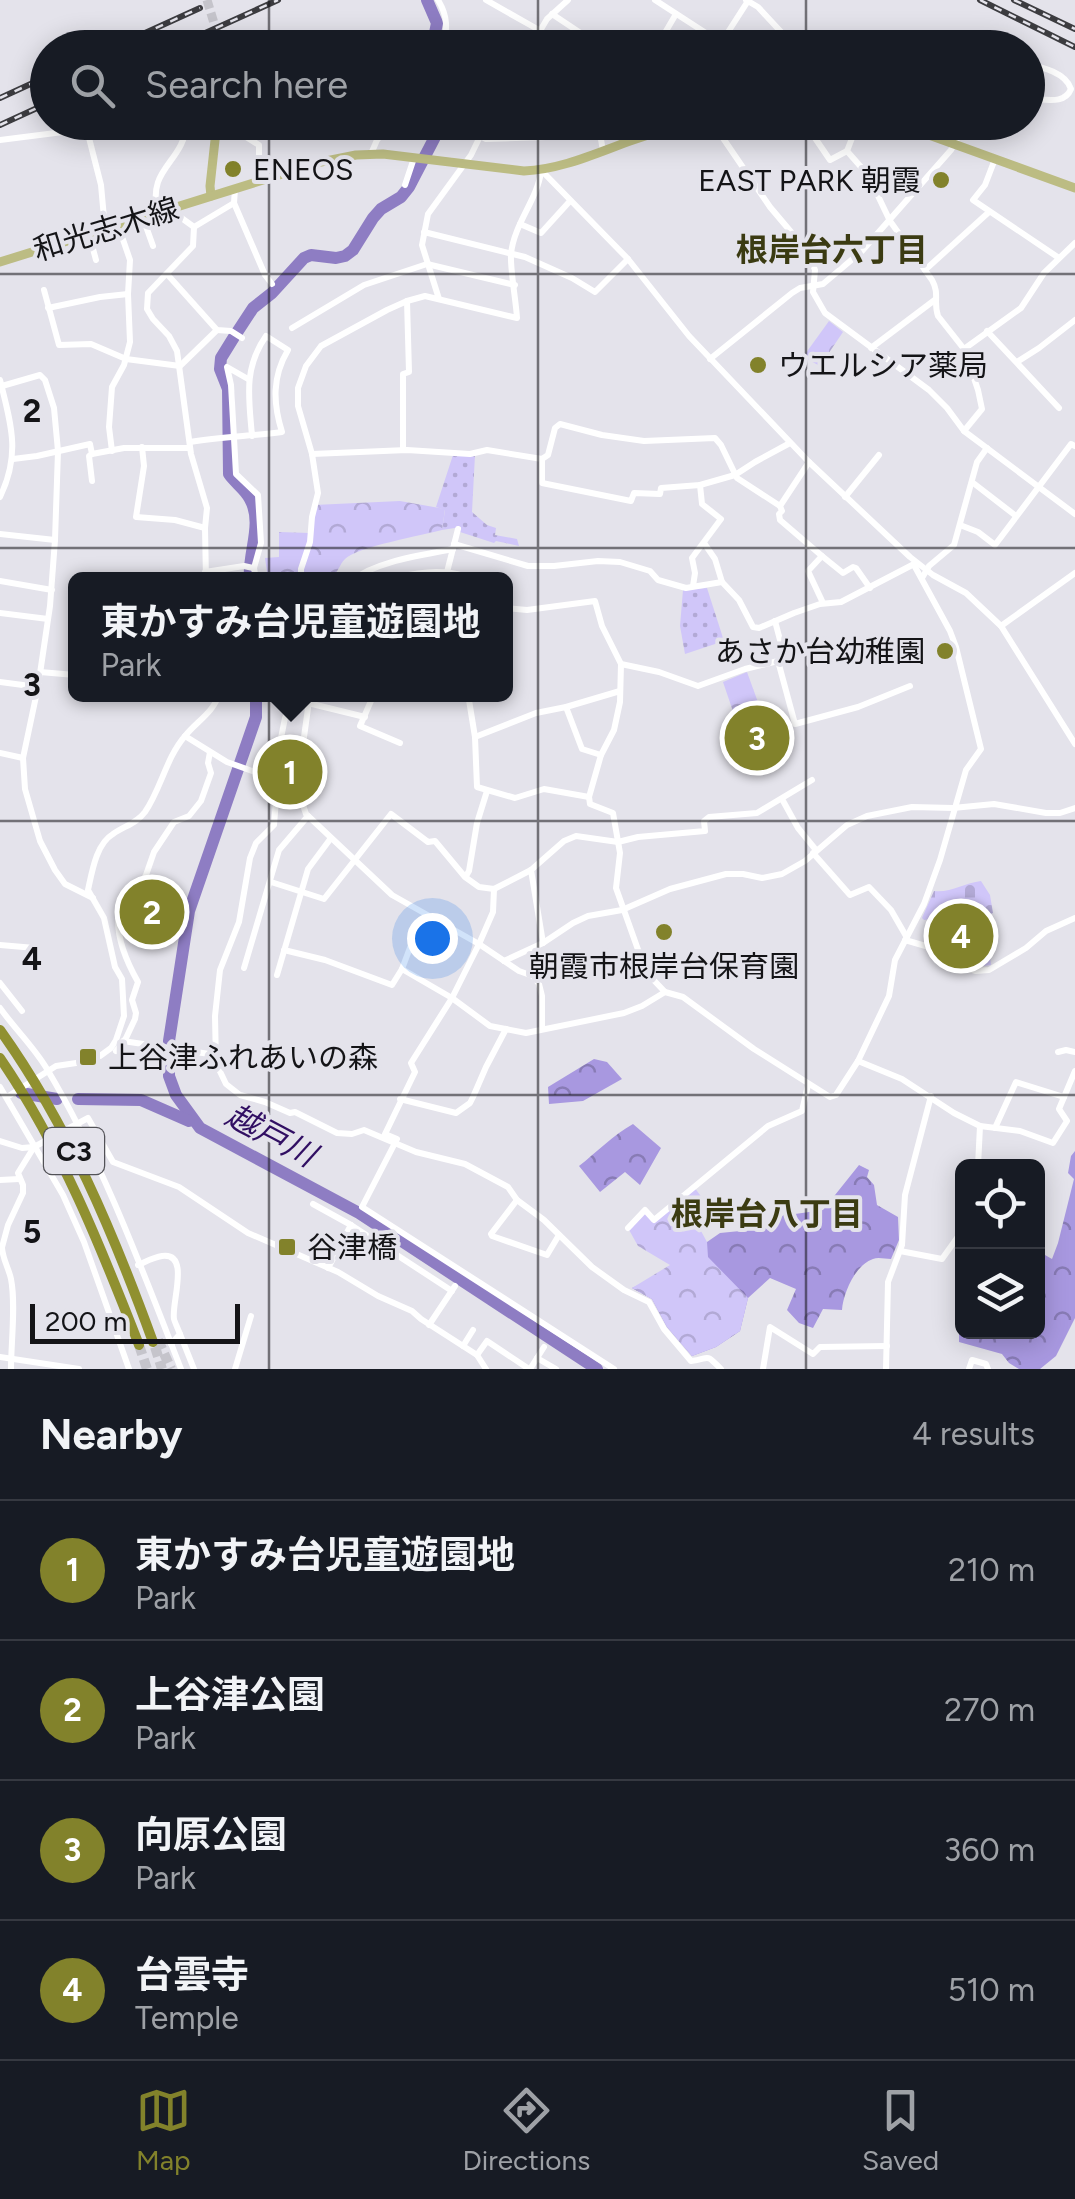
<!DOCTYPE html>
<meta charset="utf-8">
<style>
:root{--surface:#171b24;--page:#20242c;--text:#f1f3f6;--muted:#9ea1a6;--line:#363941;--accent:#82822b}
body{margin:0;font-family:Figtree,"Noto Sans JP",sans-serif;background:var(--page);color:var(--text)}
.controls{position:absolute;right:30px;bottom:30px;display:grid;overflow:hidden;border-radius:15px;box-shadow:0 5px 25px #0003}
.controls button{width:90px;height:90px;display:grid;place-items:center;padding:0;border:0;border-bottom:2px solid var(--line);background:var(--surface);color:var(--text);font:50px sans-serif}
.scale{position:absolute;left:30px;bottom:25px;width:210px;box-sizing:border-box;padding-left:10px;border:5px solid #141417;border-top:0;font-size:28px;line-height:35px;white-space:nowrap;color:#141417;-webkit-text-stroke:8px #e4e3eb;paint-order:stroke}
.you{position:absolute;left:432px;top:938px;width:35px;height:35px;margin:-25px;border:8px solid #fff;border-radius:50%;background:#1a73e8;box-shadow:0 0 0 15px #1a73e833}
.badge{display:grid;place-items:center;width:65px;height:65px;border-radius:50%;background:var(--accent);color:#fff;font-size:32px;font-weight:700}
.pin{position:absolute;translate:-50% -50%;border:5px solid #fff;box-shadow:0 2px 10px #0006}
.popup{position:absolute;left:68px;top:572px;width:445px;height:130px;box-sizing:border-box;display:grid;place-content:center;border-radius:15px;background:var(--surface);filter:drop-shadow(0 2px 8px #0005);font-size:32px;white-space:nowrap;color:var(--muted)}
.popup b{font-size:38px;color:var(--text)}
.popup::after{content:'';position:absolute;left:50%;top:100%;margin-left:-20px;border:20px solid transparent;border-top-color:var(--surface)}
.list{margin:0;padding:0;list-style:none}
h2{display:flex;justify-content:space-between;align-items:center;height:130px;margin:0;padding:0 40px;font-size:42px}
h2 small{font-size:32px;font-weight:400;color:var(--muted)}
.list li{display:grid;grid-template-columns:65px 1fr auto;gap:30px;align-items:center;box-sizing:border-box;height:140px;padding:0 40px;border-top:2px solid var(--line)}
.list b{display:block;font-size:38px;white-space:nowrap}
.list p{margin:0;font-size:32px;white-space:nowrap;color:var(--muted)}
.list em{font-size:32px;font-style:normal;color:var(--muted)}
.icon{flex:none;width:55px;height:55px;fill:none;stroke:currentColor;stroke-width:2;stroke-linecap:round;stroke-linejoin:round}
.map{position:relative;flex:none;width:1075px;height:1369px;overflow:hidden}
.search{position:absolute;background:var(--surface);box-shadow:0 5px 25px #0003;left:30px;right:30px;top:30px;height:110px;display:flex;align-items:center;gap:25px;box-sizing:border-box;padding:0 35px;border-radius:55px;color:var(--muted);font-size:38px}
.sheet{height:690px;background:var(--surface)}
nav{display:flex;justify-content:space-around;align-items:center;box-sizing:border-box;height:140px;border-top:2px solid var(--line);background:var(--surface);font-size:28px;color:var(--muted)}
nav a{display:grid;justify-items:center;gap:5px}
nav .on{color:var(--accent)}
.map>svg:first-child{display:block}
.grass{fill:url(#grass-dots)}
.forest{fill:url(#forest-crowns)}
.cemetery{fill:url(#cemetery-stones)}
.park{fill:url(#park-crowns)}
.garden{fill:#d0c6f9}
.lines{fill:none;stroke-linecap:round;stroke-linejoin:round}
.river{stroke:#8e7dc3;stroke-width:12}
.major-tunnel{stroke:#c5c4cb;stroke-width:9;stroke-dasharray:9 4.5;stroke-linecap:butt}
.highway-tunnel{stroke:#c5c4cb;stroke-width:10;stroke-dasharray:10 5;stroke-linecap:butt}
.minor{stroke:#fff;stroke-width:6}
.major{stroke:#bcbc83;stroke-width:9}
.highway{stroke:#909030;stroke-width:10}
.rail-casing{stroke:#3c3c40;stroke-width:6}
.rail{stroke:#e4e3eb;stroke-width:2.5;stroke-dasharray:8;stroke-linecap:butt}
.grid{fill:none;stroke:#141417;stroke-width:2.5;stroke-opacity:0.55}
.poi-dot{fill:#82822b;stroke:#e4e3eb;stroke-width:4}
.labels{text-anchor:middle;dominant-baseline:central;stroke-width:8;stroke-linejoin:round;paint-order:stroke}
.shield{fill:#e4e3eb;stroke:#525257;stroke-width:2.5}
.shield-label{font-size:28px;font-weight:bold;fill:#141417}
.poi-label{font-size:30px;fill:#141417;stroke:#e4e3eb;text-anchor:start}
.street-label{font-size:30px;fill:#141417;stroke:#e4e3eb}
.neighbourhood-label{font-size:32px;font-weight:bold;fill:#3b3b12;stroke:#e4e3eb}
.water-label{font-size:32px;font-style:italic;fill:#310f63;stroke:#e4e3eb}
.grid-label{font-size:32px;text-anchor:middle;font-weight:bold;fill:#141417;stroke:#e4e3eb;stroke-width:8;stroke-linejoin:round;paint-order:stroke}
</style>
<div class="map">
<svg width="1075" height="1369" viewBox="0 0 1075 1369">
<defs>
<pattern id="grass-dots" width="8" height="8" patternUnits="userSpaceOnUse" patternTransform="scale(2.5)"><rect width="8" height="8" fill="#d0c6f9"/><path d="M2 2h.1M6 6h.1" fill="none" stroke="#b2a9d5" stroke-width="1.8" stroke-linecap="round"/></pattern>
<pattern id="forest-crowns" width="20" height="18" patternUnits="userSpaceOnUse" patternTransform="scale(2.5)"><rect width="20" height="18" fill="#a898e0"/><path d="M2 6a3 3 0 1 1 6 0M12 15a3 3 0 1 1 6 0" fill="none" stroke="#887bb5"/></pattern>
<pattern id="cemetery-stones" width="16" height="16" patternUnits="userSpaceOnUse" patternTransform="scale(2.5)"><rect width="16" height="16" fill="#d0c6f9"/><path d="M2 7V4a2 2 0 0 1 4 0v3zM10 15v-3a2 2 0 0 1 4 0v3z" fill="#b2a9d5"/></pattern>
<pattern id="park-crowns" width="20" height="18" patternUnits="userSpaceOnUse" patternTransform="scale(2.5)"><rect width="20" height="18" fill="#d0c6f9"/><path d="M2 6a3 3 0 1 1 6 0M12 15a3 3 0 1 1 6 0" fill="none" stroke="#b2a9d5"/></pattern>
</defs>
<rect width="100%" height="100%" fill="#e4e3eb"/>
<g class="grass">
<polygon points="453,455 475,455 472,512 487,525 496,528 495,535 517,539 519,546 496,541 494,543 460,532 461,527 442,530 445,510 436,507"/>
<polygon points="707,588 724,641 685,654 680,626 683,590"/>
</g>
<g class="forest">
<polygon points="594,1059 607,1062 622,1079 583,1101 549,1104 548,1087"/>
<path d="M633 1124 661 1148 640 1185 625 1172 600 1192 579 1166C597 1152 613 1135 633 1124Z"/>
<polygon points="1075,1151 1075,1318 1056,1356 1040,1369 1019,1369 1009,1363 1002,1354 959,1342 959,1299 962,1291 962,1332 1038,1332 1038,1251 1052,1259 1058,1243 1074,1179 1068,1173 1071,1156"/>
<path d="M859 1165 869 1170 867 1177 874 1185 877 1205 898 1217 899 1240 891 1259C885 1259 878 1257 873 1259 855 1265 843 1294 842 1310L823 1309 813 1328 799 1323 787 1310 796 1289 770 1278 748 1298 740 1331 716 1347 692 1356 667 1327 652 1299 632 1288 702 1257 707 1242 720 1233 740 1231 758 1218 768 1228 787 1212 795 1214 823 1210Z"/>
</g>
<path class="cemetery" d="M981 881 990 895 993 913 985 916 991 965 975 967 957 959V956H979L976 912 924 920 922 918 934 891C950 893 965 883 981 881Z"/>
<g class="park">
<polygon points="829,321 843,332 820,366 803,357"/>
<path d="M400 501 445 509 442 530C423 535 357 547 345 559 339 565 338 573 331 579H268L265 558 279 557V532L310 533 314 505Z"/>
<polygon points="747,672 779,760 754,773 723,682"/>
<polygon points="139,891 184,906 176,941 125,934 118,918 125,903"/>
<polygon points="694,1187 712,1211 705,1218 701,1231 707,1242 708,1257 748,1298 740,1331 716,1347 692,1356 667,1327 652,1299 632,1288 670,1265 638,1246 628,1228 645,1210 654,1219"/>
</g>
<polygon class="garden" points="376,34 376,47 295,46 349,35 351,39"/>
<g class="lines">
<g class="river">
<polyline points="427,0 437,23 432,48"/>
<path d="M250 580C247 554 264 524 250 499 245 489 235 483 229 474L228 389 220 369 221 358 234 337 253 308 272 293 304 258 311 255 336 258 345 256 353 250 373 218 381 209 401 197 409 187 436 135 438 122"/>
<polyline points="256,694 256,717 189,911 169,1041 169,1076 176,1095 200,1128 359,1213 597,1369"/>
<polyline points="21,1093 57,1099"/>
<polyline points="78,1099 141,1100 189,1121"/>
</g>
<polyline class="major-tunnel" points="207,0 217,33"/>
<g class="highway-tunnel">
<polyline points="158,1340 171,1369"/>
<polyline points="139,1345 147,1369"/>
<polyline points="155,1347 162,1369"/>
</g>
<g class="minor">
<path d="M438 0C448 16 448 30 442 48"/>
<polyline points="486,0 539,30"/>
<polyline points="655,0 729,48"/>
<polyline points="746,0 758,7 796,48"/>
<polyline points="552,14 603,48"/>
<polyline points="444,41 454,48"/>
<polyline points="721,43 748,1"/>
<polyline points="530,48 547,19 568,0"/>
<polyline points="656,48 676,14"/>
<polyline points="701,48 708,35"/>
<path d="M1028 65C1043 67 1066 73 1071 89 1064 106 1043 98 1028 99"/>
<polyline points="222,122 259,145 259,182"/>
<polyline points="454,122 486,139 546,137 544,122"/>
<polyline points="598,122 603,151"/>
<polyline points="712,122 770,207 808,252 815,270 813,292 825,313 929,390 947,408 964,431 1075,514"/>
<polyline points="804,122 830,160 847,151"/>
<path d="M846 122 844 129 854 133 847 151 868 175 890 221 932 280C940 294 933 302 938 316L964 349 978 390 982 409 964 431"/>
<polyline points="87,130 101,185 105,229"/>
<polyline points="0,140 142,122"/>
<polyline points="371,154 377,140 392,122"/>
<polyline points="995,159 985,185 973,200 1059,258"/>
<polyline points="541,170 628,259 689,336 809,462 910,557 933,575 966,593 1001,626 1075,744"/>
<polyline points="405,185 414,158"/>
<polyline points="235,189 234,203 265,275 272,284"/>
<polyline points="173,209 176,214 194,227"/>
<path d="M158 213C146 167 184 164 187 122"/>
<polyline points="143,218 153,246"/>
<polyline points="520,224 541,233 570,201"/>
<polyline points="424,232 525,257 572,278 595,292 628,259"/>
<polyline points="89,234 96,260"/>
<polyline points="925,270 989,212"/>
<polyline points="167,274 217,330 231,331 242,338"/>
<polyline points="44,290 59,345 91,344 126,359 180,366 217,330"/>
<polyline points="439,299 422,245 428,214 471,155 487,122"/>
<polyline points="48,308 100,297 128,294"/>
<polyline points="292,328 364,285 427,264 515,285"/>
<polyline points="987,331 1059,408"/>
<polyline points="871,348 936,299"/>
<polyline points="964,349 1021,308 1044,273 1075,243"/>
<polyline points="710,359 792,293 800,288 823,284 862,251 951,150 966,122"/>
<polyline points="1017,362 1039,348 1075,320"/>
<polyline points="248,379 227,367 231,385 236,474 258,495 261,543 254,568 256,580"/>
<path d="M0 380C11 424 21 454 0 497"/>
<polyline points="2,386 40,375 45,380 54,408 58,451 55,540 50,606 38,687 23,758 25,789 40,841 55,870 65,884 93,898"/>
<path d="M190 442C221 437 251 436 282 432 273 403 272 377 288 350L266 336C243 369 249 398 252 436"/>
<polyline points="142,447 144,466 136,517 175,520 205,528"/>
<polyline points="403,450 403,374 409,372 407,301"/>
<polyline points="112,451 109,427 112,387 124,365 130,342 128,294 130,260 118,225"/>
<polyline points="92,454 89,456 92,481"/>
<polyline points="312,454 407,450 470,454 487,450 542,459 548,455 555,428 560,424 602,435 644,441 715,438 721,445 737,478 780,506"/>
<polyline points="13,459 37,456 90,444 92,454 124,448 190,448"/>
<polyline points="542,459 542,483 631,501 634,493 660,494 661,488 700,485 735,475 755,462 790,443"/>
<polyline points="809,462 780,506 782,511 779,514 780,520 822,556 808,571 823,603"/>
<polyline points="972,482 1016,516"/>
<polyline points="845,497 879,455"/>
<polyline points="960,525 978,532 995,545 1071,444 1075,446"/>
<polyline points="0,534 55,540"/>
<polyline points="704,543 715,559 722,582"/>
<polyline points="454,544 528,566 554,566 598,561 620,562 650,571 658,580 686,588 722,582 739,600 753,627 759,628 794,613 820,604 841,602 916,563"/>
<polyline points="822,556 843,573 853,567 856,568 870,588"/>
<polyline points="205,572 244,566 253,568"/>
<polyline points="447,572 458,529"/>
<polyline points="922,578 929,566 954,545 977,462 987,448"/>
<polyline points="206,580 205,528 207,508 191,454 177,351 169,336 153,319 147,309 148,293 193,246 194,227 234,203"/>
<path d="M301 580V569L310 542 312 517 318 493 312 454 298 406V388L306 366 321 346 387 310 407 301 425 296 517 318C516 301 510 269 511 254 514 224 537 200 541 172"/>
<path d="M353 580C376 561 424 555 453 549"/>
<path d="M391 580C413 572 442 569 464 576V580"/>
<polyline points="0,581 52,590"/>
<polyline points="693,586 695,573 692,558 721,519 702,504 700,485"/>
<polyline points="505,608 527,610 595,601 602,626 621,664 620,702 614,730 601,755 589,797 590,804 613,813 620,853 616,888 646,972 665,992 683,997 754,1049 830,1097 836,1095 858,1061 889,996 895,960 924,904 940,860 966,770 981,749 956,647 950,631 914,565"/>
<polyline points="0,613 48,619"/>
<polyline points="775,621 785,659 778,661 795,724 858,707 910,686"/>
<polyline points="1001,626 1075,573"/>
<polyline points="621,664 659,672 698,686 745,669 778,661"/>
<polyline points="40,672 75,675"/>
<polyline points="0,682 38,687"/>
<path d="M296 694 285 718 281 738 274 825 256 843 250 858 239 922 220 970 215 1016 216 1063 226 1084 240 1095 265 1102 290 1113 295 1112 337 1133 352 1134 364 1130 416 1152 465 1164 508 1187 517 1200 544 1220 592 1267 624 1290 649 1302 664 1329 691 1361C711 1359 704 1352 721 1369"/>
<polyline points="310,694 297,787 306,814 392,895 479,944 519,971 533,976 539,984 542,996 542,1028"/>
<polyline points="374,694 360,726 400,743"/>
<polyline points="468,694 475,737"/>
<polyline points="308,703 365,717"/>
<polyline points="566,707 582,749 601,755"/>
<polyline points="185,736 227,762 297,787"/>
<polyline points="0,753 23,758"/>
<polyline points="589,797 544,789 515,798 477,787 475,737 536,713 566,707 620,691"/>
<polyline points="782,799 798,828 816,850"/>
<polyline points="813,853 850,895 869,887 891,910 906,936"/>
<polyline points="531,870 543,943"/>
<polyline points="466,876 469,871 477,823 487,791"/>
<polyline points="271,882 324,899 391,814 428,842 435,841 465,877 479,887 494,889 531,870 564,841 576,836 618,842 638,837 705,831 704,821 709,817 757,813 812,780"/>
<polyline points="494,889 493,912 479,944 452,998 411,1063 415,1072 385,1134 397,1139 362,1207 614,1369"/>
<polyline points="905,940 936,949 960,966 975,971 989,970 1026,948 1046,931 1075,918"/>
<polyline points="0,945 35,948"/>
<polyline points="284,950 325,960 392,985 402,969 417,929"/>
<polyline points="504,961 543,943 573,923 588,916 622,910 670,889 726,874 743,874 762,878 782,874 805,861 847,825 867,816 912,807 953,808 994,804 1046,813 1060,813 1075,808"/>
<polyline points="244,968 279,850 308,816"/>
<polyline points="402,969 452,998 490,1026 526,1033 624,1013 642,1006 665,992"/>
<polyline points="277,975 308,869 331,838"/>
<polyline points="0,983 22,1011"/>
<path d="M0 1008C15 1029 34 1047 47 1069 102 1161 142 1269 181 1369"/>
<polyline points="123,1041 216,1055"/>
<path d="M116 1051 126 1038 135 1019 136 1013 132 1000 138 982C125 959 111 927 122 901L134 896 146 875 154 852 174 822 189 816 201 801 211 773 208 763 210 752"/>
<polyline points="1058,1052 1066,1050 1075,1052"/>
<polyline points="858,1061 902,1079 954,1113 980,1126 1020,1131 1053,1143 1067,1121 1059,1109 1075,1071"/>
<polyline points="0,1087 63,1195 84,1242 129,1369"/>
<path d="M7 1097 56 1066 83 1062 100 1056 111 1048 116 1040 124 1016 122 979 115 967 104 918 88 890C92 872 96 844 113 834 124 826 136 824 145 812 161 789 166 758 185 736 196 722 214 712 219 694"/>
<polyline points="400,1099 456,1113 470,1103 473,1097 486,1067 506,1029"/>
<polyline points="995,1128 1016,1082 1064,1097"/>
<polyline points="0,1141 22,1148 34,1147 88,1118 113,1162 179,1187 248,1233 338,1272 378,1296 412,1311 421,1319 477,1355 486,1369"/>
<polyline points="978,1166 980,1126"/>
<polyline points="0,1180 19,1179"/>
<polyline points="517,1200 491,1234 492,1236 547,1255 559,1235"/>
<polyline points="313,1204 351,1225 452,1291"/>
<polyline points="628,1228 645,1210 654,1220 768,1126 802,1111 808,1085"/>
<path d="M2 1248C3 1260 9 1269 11 1279 16 1304 11 1343 11 1369"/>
<polyline points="1,1251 8,1225 23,1193 23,1185 18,1173 34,1147"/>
<polyline points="900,1251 942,1259 962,1231"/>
<path d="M138 1265C145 1262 154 1257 162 1256 191 1252 171 1303 174 1319 174 1320 180 1334 180 1334L171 1344"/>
<polyline points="328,1268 351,1225"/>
<polyline points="429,1325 455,1286"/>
<polyline points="180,1334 194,1369"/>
<polyline points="463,1346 473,1330"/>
<polyline points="477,1355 487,1341 529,1369"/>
<polyline points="0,1357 79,1369"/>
<polyline points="537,1358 556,1369"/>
<polyline points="235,1369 251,1316"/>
<polyline points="530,1369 544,1347"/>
<polyline points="763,1369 770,1327 813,1354 820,1347 887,1346"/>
<polyline points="886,1369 888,1282 902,1245 905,1195 931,1096"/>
<polyline points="969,1369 972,1360 986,1364 988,1369"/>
</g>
<g class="major">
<polyline points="217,33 220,48"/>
<polyline points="893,122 1075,188"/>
<polyline points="211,196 210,186 217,122"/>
<path d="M0 262 321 162 356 155 383 154 524 171C563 169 596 153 633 140 651 134 669 128 687 122"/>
</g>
<g class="highway">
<path d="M0 1030C68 1125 113 1232 153 1342"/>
<path d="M0 1058C61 1147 100 1245 139 1345"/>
</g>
<g class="rail-casing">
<g id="rail">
<polyline points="980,0 1075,47"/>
<polyline points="1014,0 1075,29"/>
<polyline points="112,48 200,8"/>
<polyline points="172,48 278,0"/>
<polyline points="0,98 48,76"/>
<polyline points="0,125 48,103"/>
</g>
</g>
<use href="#rail" class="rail"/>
</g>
<path class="grid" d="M269 0V48M538 0V48M806 0V48M269 122V1369M538 122V1369M806 122V1369M0 274H1075M0 548H1075M0 821H1075M0 1095H1075"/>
<g class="poi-dot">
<circle cx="233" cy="169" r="10"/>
<circle cx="941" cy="180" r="10"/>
<circle cx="758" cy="365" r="10"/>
<circle cx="945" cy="651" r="10"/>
<circle cx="664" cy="932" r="10"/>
<rect x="78" y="1047" width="20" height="20" rx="5"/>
<rect x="277" y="1237" width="20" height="20" rx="5"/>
</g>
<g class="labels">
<rect class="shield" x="44" y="1128" width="60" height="46" rx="8"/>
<g class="shield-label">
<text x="74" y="1151">C3</text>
</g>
<g class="poi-label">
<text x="253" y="169">ENEOS</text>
<text x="921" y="180" text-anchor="end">EAST PARK 朝霞</text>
<text x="778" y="365">ウエルシア薬局</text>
<text x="925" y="651" text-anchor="end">あさか台幼稚園</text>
<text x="664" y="966" text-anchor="middle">朝霞市根岸台保育園</text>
<text x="108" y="1057">上谷津ふれあいの森</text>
<text x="307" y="1247">谷津橋</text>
</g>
<g class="street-label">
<text transform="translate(106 229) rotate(-17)">和光志木線</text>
</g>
<g class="neighbourhood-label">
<text x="832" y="250">根岸台六丁目</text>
<text x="767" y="1214">根岸台八丁目</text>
</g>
<g class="water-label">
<text transform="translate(271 1135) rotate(28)">越戸川</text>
</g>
</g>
<g class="grid-label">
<text x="32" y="422">2</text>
<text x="32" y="696">3</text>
<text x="32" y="970">4</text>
<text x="32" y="1243">5</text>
</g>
</svg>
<div class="controls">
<button><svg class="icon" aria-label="locate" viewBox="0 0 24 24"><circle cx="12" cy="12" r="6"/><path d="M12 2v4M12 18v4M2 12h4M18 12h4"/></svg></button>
<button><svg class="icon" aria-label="layers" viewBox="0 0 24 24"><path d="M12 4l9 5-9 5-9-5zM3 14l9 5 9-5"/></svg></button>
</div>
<div class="scale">200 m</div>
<div class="you"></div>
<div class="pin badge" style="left:290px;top:772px">1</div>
<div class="popup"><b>東かすみ台児童遊園地</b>Park</div>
<div class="pin badge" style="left:152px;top:912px">2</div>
<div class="pin badge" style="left:757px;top:738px">3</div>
<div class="pin badge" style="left:961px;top:936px">4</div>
<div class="search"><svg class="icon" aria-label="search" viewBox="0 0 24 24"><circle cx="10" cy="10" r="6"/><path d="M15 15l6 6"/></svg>Search here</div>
</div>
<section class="sheet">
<h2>Nearby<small>4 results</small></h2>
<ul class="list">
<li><span class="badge">1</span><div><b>東かすみ台児童遊園地</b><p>Park</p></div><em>210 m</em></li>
<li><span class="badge">2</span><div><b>上谷津公園</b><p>Park</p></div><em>270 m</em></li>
<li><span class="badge">3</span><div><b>向原公園</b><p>Park</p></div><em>360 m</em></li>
<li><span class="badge">4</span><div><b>台雲寺</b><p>Temple</p></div><em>510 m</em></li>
</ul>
</section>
<nav>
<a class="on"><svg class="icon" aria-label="map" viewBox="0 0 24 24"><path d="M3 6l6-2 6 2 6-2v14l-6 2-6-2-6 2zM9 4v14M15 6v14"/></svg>Map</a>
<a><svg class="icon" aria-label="directions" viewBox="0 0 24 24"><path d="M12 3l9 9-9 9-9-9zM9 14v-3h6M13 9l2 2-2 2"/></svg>Directions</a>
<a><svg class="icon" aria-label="saved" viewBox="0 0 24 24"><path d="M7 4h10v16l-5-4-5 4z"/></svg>Saved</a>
</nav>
